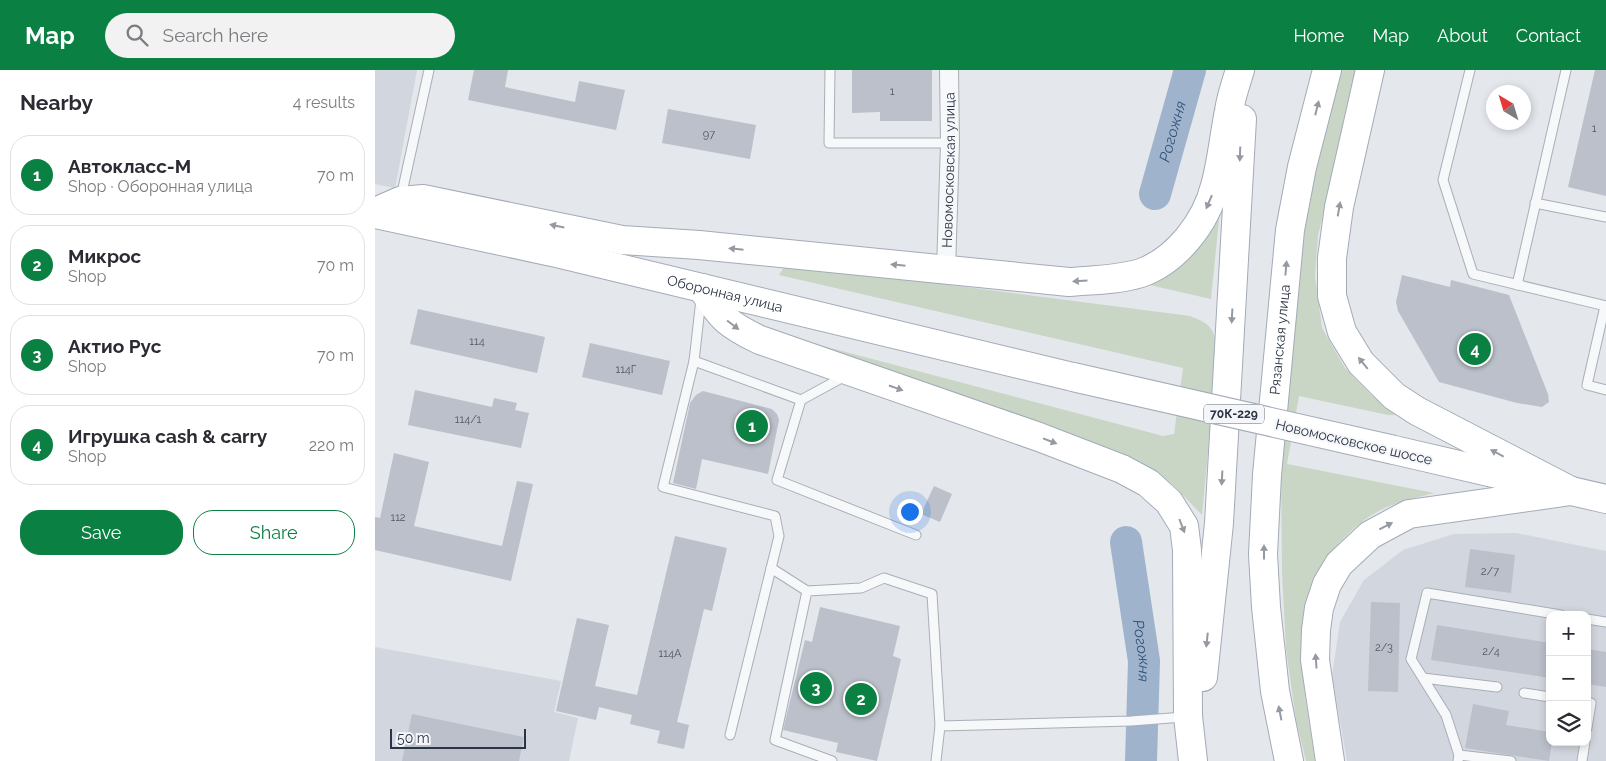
<!DOCTYPE html>
<meta charset="utf-8">
<style>
:root{--surface:#fff;--page:#f2f2f3;--text:#2b2b33;--muted:#7c7c81;--line:#e1e1e2;--accent:#0b8043}
body{margin:0;font-family:Raleway,sans-serif;background:var(--page);color:var(--text)}
.controls{position:absolute;right:15px;bottom:15px;display:grid;overflow:hidden;border-radius:10px;box-shadow:0 2px 8px #0003}
.controls button{width:45px;height:45px;display:grid;place-items:center;padding:0;border:0;border-bottom:1px solid var(--line);background:var(--surface);color:var(--text);font:25px sans-serif}
.compass{position:absolute;left:1111px;top:15px;width:45px;height:45px;border-radius:50%;background:var(--surface);box-shadow:0 2px 8px #0003;rotate:322deg}
.scale{position:absolute;left:15px;bottom:12px;width:136px;box-sizing:border-box;padding-left:5px;border:2px solid #2b3445;border-top:0;font-size:14px;line-height:18px;white-space:nowrap;color:#2b3445;-webkit-text-stroke:4px #f4f6f9;paint-order:stroke}
.you{position:absolute;left:534px;top:441px;width:18px;height:18px;margin:-12px;border:4px solid #fff;border-radius:50%;background:#1a73e8;box-shadow:0 0 0 8px #1a73e833}
.badge{display:grid;place-items:center;width:32px;height:32px;border-radius:50%;background:var(--accent);color:#fff;font-size:16px;font-weight:700}
.pin{position:absolute;translate:-50% -50%;border:2px solid #fff;box-shadow:0 1px 5px #0006}
.list{margin:0;padding:0;list-style:none}
h2{display:flex;justify-content:space-between;align-items:center;height:65px;margin:0;padding:0 20px;font-size:21px}
h2 small{font-size:16px;font-weight:400;color:var(--muted)}
.list li{display:grid;grid-template-columns:32px 1fr auto;gap:15px;align-items:center;box-sizing:border-box;height:80px;margin:0 10px 10px;padding:0 10px;border:1px solid var(--line);border-radius:20px}
.list b{display:block;font-size:19px;white-space:nowrap}
.list p{margin:0;font-size:16px;white-space:nowrap;color:var(--muted)}
.list em{font-size:16px;font-style:normal;color:var(--muted)}
.actions{display:flex;gap:10px;padding:15px 20px}
.actions a{flex:1;padding:11px 0;border:1px solid var(--accent);border-radius:20px;text-align:center;font-size:18px;color:var(--accent)}
.actions .main{background:var(--accent);color:#fff}
.icon{flex:none;width:28px;height:28px;fill:none;stroke:currentColor;stroke-width:2;stroke-linecap:round;stroke-linejoin:round}
.map{position:relative;flex:none;width:1231px;height:691px;overflow:hidden}
header{display:flex;align-items:center;gap:30px;box-sizing:border-box;height:70px;padding:0 25px;background:var(--accent);color:#fff}
header strong{font-size:24px}
nav{display:flex;gap:28px;margin-inline-start:auto;font-size:18px}
.search{width:350px;height:45px;background:var(--page);display:flex;align-items:center;gap:12px;box-sizing:border-box;padding:0 18px;border-radius:28px;color:var(--muted);font-size:19px}
main{display:flex}
aside{flex:1;background:var(--surface)}
.map>svg:first-child{display:block}
.built{fill:#d2d6de;fill-rule:evenodd}
.green{fill:#c9d6c5}
.lines{fill:none;stroke-linecap:round;stroke-linejoin:round}
.river{stroke:#9fb4cc;stroke-width:32}
.building{fill:#bbc0ca}
.service-casing{stroke:#a9aeb7;stroke-width:11}
.minor-casing{stroke:#a9aeb7;stroke-width:20}
.primary-casing{stroke:#a3abb8;stroke-width:30}
.service{stroke:#f7f8fa;stroke-width:9}
.minor{stroke:#f7f8fa;stroke-width:18}
.primary{stroke:#fff;stroke-width:28}
.primary-bridge-casing{stroke:#a3abb8;stroke-width:30;stroke-linecap:butt}
.primary-bridge{stroke:#fff;stroke-width:28}
.oneway{fill:#959aa2}
.labels{text-anchor:middle;dominant-baseline:central;stroke-width:4;stroke-linejoin:round;paint-order:stroke}
.number-label{font-size:11px;fill:#4f5766}
.shield{fill:#f4f6f9;stroke:#676e7b;stroke-width:1}
.shield-label{font-size:12px;font-weight:bold;fill:#2b3445}
.street-label{font-size:14px;fill:#2b3445;stroke:#f4f6f9}
.water-label{font-size:15px;font-style:italic;fill:#34527a;stroke:#f4f6f9}
</style>
<header>
<strong>Map</strong>
<div class="search"><svg class="icon" aria-label="search" viewBox="0 0 24 24"><circle cx="10" cy="10" r="6"/><path d="M15 15l6 6"/></svg>Search here</div>
<nav><a>Home</a><a>Map</a><a>About</a><a>Contact</a></nav>
</header>
<main>
<aside>
<h2>Nearby<small>4 results</small></h2>
<ul class="list">
<li><span class="badge">1</span><div><b>Автокласс-М</b><p>Shop · Оборонная улица</p></div><em>70 m</em></li>
<li><span class="badge">2</span><div><b>Микрос</b><p>Shop</p></div><em>70 m</em></li>
<li><span class="badge">3</span><div><b>Актио Рус</b><p>Shop</p></div><em>70 m</em></li>
<li><span class="badge">4</span><div><b>Игрушка cash &amp; carry</b><p>Shop</p></div><em>220 m</em></li>
</ul>
<div class="actions"><a class="main">Save</a><a>Share</a></div>
</aside>
<div class="map">
<svg width="1231" height="691" viewBox="0 0 1231 691">
<rect width="100%" height="100%" fill="#e4e7ec"/>
<g class="built">
<polygon points="0,0 42,0 20,118 0,114"/>
<path d="M1141 463 1231 481V691H972L957 606 965 552 989 510 1028 480 1079 464ZM1175 545H1212V672H1175Z"/>
<polygon points="0,577 186,611 179,642 203,648 194,691 0,691"/>
</g>
<g class="green">
<path d="M962 0H985L943 165 940 206 947 258 970 298 996 325 1028 345H1013L924 326 912 394 1059 423C1044 427 1029 430 1015 436 996 443 979 457 966 471 907 532 929 616 940 691H931L921 650 911 579 907 503 906 394 928 154Z"/>
<polygon points="845,140 836,229 770,214"/>
<path d="M411 194 815 246C835 254 837 256 843 277L827 445 797 414 769 395 741 382 414 267 788 366 799 364 808 298 404 205Z"/>
</g>
<g class="lines">
<g class="river">
<path id="s1" d="M780 124 815 0"/>
<path id="s2" d="M751 472 769 591 766 691"/>
</g>
</g>
<g class="building">
<polygon points="99,0 133,0 130,17 200,32 204,11 250,20 241,60 93,30"/>
<polygon points="477,0 557,0 557,51 505,51 505,42 477,43"/>
<polygon points="1220,0 1231,0 1231,126 1193,117"/>
<polygon points="293,39 381,55 375,89 287,73"/>
<polygon points="1027,205 1075,217 1076,210 1134,225 1173,324 1174,332 1167,337 1142,333 1064,312 1023,241 1021,232"/>
<polygon points="43,239 170,267 162,303 35,274"/>
<polygon points="215,273 295,291 287,325 207,307"/>
<polygon points="40,320 117,337 119,328 142,333 140,340 154,343 146,378 33,355"/>
<polygon points="328,321 397,339 402,344 404,350 393,404 327,389 321,419 298,413 315,333 321,325"/>
<polygon points="19,383 54,392 39,456 127,476 142,411 158,414 136,511 0,480 0,447 5,448"/>
<polygon points="559,416 577,424 565,452 546,444"/>
<polygon points="300,466 352,478 337,541 329,539 302,652 314,655 309,679 282,673 285,661 255,654 257,645 224,637 221,650 181,641 202,548 234,555 220,616 262,625"/>
<polygon points="1095,479 1140,485 1136,523 1090,517"/>
<polygon points="996,532 1025,533 1023,622 993,621"/>
<polygon points="445,537 525,556 518,586 526,589 502,691 461,682 463,673 408,660 430,570 437,572"/>
<polygon points="1062,555 1175,573 1175,608 1056,590"/>
<polygon points="1212,579 1231,582 1231,617 1212,614"/>
<polygon points="1098,634 1134,641 1131,655 1175,662 1175,672 1177,672 1174,691 1090,678"/>
<polygon points="37,644 149,667 144,691 27,691"/>
</g>
<g class="lines">
<g class="service-casing">
<g id="service">
<polyline points="455,0 454,73 575,73"/>
<polyline points="1095,0 1068,110 1098,204 1231,236"/>
<polyline points="26,127 54,0"/>
<polyline points="1160,133 1231,147"/>
<polyline points="1142,215 1191,0"/>
<polyline points="326,229 319,291 288,417 400,446 404,466 355,665"/>
<polyline points="1230,236 1212,315 1231,320"/>
<polyline points="319,291 426,330"/>
<polyline points="472,305 426,330 402,410 541,465"/>
<polyline points="396,498 432,521"/>
<polyline points="1212,549 1231,552"/>
<polyline points="1048,608 1122,617"/>
<polyline points="1149,623 1175,627"/>
<polyline points="1212,632 1216,633 1212,658"/>
<polyline points="1084,685 1136,691"/>
<polyline points="457,691 400,670 432,521 486,518 509,508 557,524 565,656 756,651 809,647"/>
<polyline points="561,691 565,656"/>
<polyline points="1083,691 1084,685 1071,645 1036,589 1052,523 1186,545"/>
<polyline points="1207,691 1210,672"/>
</g>
</g>
<g class="minor-casing">
<g id="minor">
<path id="s3" d="M571 200 575 73 574 0"/>
</g>
</g>
<g class="primary-casing">
<g id="primary">
<polyline points="995,0 964,137 957,188 957,226 967,262 986,293 1019,326 1042,341 1196,421"/>
<path d="M0 142 25 131 48 129 247 170 324 175 694 212C718 210 743 210 766 203 802 190 831 152 840 116 847 91 849 65 854 41 856 27 861 13 865 0"/>
<path id="s4" d="M0 144 177 182 698 307"/>
<path d="M327 218C346 248 353 255 385 270L664 367 747 399 773 413 794 432 809 456 812 480 813 646 818 691"/>
<polyline points="1019,380 1231,429"/>
<polyline points="828,607 844,453 867,49"/>
<path id="s5" d="M914 691 900 621 891 537 888 484 892 405 915 160 927 97 952 0"/>
<polyline points="955,691 940,590 941,560 944,538 952,514 964,494 995,465 1034,444 1196,421"/>
</g>
</g>
<use href="#service" class="service"/>
<use href="#minor" class="minor"/>
<use href="#primary" class="primary"/>
<g class="primary-bridge-casing">
<polyline id="primary-bridge" points="698,307 1019,380"/>
</g>
<use href="#primary-bridge" class="primary-bridge"/>
</g>
<defs><path id="oneway-solid" d="M-6-.8H1V-3.2L6.5 0L1 3.2V.8H-6Z" transform="scale(1.25)"/></defs>
<g class="oneway">
<use href="#oneway-solid" transform="translate(942 38) rotate(-76)"/>
<use href="#oneway-solid" transform="translate(865 84) rotate(92)"/>
<use href="#oneway-solid" transform="translate(834 132) rotate(113)"/>
<use href="#oneway-solid" transform="translate(964 139) rotate(-80)"/>
<use href="#oneway-solid" transform="translate(182 156) rotate(-168)"/>
<use href="#oneway-solid" transform="translate(361 179) rotate(-174)"/>
<use href="#oneway-solid" transform="translate(523 195) rotate(-174)"/>
<use href="#oneway-solid" transform="translate(911 198) rotate(-85)"/>
<use href="#oneway-solid" transform="translate(705 211) rotate(176)"/>
<use href="#oneway-solid" transform="translate(857 246) rotate(93)"/>
<use href="#oneway-solid" transform="translate(358 255) rotate(37)"/>
<use href="#oneway-solid" transform="translate(988 293) rotate(-129)"/>
<use href="#oneway-solid" transform="translate(521 318) rotate(19)"/>
<use href="#oneway-solid" transform="translate(675 371) rotate(21)"/>
<use href="#oneway-solid" transform="translate(1122 383) rotate(-152)"/>
<use href="#oneway-solid" transform="translate(847 408) rotate(93)"/>
<use href="#oneway-solid" transform="translate(807 456) rotate(69)"/>
<use href="#oneway-solid" transform="translate(1011 456) rotate(-27)"/>
<use href="#oneway-solid" transform="translate(889 482) rotate(-90)"/>
<use href="#oneway-solid" transform="translate(832 570) rotate(96)"/>
<use href="#oneway-solid" transform="translate(941 591) rotate(-94)"/>
<use href="#oneway-solid" transform="translate(905 643) rotate(-101)"/>
</g>
<g class="labels">
<g class="number-label">
<text x="517" y="21">1</text>
<text x="1219" y="58">1</text>
<text x="334" y="64">97</text>
<text x="102" y="271">114</text>
<text x="251" y="299">114Г</text>
<text x="93" y="349">114/1</text>
<text x="23" y="447">112</text>
<text x="1115" y="501">2/7</text>
<text x="1009" y="577">2/3</text>
<text x="1116" y="581">2/4</text>
<text x="295" y="583">114А</text>
</g>
<rect class="shield" x="829" y="334.5" width="60" height="19" rx="4"/>
<g class="shield-label">
<text x="859" y="344">70К-229</text>
</g>
<g class="street-label">
<text stroke="none"><textPath href="#s3" startOffset="100">Новомосковская улица</textPath></text>
<text stroke="none"><textPath href="#s4" startOffset="359">Оборонная улица</textPath></text>
<text stroke="none"><textPath href="#s5" startOffset="424">Рязанская улица</textPath></text>
<text transform="translate(979 372) rotate(13)">Новомосковское шоссе</text>
</g>
<g class="water-label">
<text stroke="none"><textPath href="#s1" startOffset="65">Рогожня</textPath></text>
<text stroke="none"><textPath href="#s2" startOffset="110">Рогожня</textPath></text>
</g>
</g>
</svg>
<div class="controls">
<button>+</button>
<button>−</button>
<button><svg class="icon" aria-label="layers" viewBox="0 0 24 24"><path d="M12 4l9 5-9 5-9-5zM3 14l9 5 9-5"/></svg></button>
</div>
<svg class="compass" viewBox="-18 -18 36 36"><path d="M0-13l5 13h-10z" fill="#e53935"/><path d="M0 13l5-13h-10z" fill="#7c7c81"/></svg>
<div class="scale">50 m</div>
<div class="you"></div>
<div class="pin badge" style="left:377px;top:356px">1</div>
<div class="pin badge" style="left:486px;top:629px">2</div>
<div class="pin badge" style="left:441px;top:618px">3</div>
<div class="pin badge" style="left:1100px;top:279px">4</div>
</div>
</main>
